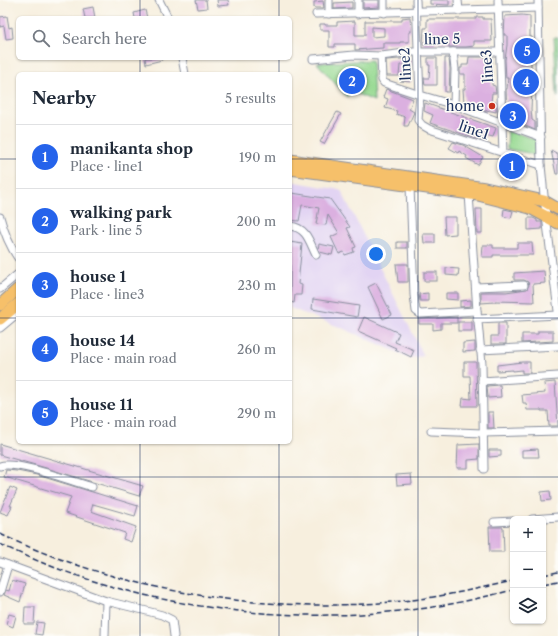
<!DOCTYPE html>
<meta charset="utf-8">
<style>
:root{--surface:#fff;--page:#f6f6f7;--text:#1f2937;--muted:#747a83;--line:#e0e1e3;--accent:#2563eb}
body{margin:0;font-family:"Libre Caslon Text",serif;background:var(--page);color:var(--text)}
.controls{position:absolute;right:12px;bottom:12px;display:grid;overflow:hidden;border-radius:6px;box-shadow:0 1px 3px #0004}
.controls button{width:36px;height:36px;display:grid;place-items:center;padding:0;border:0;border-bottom:1px solid var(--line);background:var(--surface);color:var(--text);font:20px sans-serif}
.you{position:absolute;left:376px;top:254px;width:14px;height:14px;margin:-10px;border:3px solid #fff;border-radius:50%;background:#1a73e8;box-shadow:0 0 0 6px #1a73e833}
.badge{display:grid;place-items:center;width:26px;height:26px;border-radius:50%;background:var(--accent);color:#fff;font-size:13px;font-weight:700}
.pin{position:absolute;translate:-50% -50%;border:2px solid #fff;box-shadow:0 1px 4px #0006}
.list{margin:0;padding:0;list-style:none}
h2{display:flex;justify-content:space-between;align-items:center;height:52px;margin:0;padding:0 16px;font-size:17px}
h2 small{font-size:13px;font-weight:400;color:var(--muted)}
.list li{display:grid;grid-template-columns:26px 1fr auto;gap:12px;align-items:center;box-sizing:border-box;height:64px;padding:0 16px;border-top:1px solid var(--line)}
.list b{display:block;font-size:15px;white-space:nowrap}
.list p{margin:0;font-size:13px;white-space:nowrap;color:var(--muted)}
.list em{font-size:13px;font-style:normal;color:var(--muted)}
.icon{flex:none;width:22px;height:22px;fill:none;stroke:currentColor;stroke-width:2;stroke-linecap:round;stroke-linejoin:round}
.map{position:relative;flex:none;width:558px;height:636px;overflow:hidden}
.search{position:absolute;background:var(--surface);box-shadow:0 1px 3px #0004;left:16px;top:16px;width:276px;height:44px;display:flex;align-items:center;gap:10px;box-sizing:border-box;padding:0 14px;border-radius:6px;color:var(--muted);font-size:15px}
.panel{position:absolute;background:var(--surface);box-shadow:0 1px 3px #0004;left:16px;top:72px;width:276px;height:372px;border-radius:6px}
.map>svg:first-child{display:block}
.built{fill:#e2d4f3}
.green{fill:#96d991;stroke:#588478}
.building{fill:#dbb0e0;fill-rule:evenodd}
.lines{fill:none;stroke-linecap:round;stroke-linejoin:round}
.minor-casing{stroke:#898f9e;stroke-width:9}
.highway-casing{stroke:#898f9e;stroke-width:13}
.minor{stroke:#fff;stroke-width:7}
.highway{stroke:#f6c06b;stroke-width:11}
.rail{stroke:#1b2f5e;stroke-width:1.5;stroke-dasharray:6 3;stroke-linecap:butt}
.grid{fill:none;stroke:#1b2f5e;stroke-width:1;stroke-opacity:0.55}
.poi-dot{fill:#c8321e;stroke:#fdfcf7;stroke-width:1.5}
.labels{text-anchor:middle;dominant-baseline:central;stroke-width:3;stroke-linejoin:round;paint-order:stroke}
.street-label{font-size:14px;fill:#1b2f5e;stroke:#fdfcf7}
.poi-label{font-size:14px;fill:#1b2f5e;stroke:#fdfcf7;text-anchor:end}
</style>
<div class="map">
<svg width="558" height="636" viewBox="0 0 558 636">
<rect width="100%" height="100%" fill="#fdfcf7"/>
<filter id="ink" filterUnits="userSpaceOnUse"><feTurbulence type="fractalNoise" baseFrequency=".025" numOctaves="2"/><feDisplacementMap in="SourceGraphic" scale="8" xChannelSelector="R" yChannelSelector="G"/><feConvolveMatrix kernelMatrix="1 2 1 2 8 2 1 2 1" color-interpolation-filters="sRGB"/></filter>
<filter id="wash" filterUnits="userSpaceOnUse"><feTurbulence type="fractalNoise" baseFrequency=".012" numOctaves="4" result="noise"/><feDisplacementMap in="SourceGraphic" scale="16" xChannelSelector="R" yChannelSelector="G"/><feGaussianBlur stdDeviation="0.9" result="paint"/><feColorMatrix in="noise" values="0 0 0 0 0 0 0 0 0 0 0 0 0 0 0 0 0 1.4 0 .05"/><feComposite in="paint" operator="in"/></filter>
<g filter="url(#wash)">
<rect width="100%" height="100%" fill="#f7efde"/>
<polygon class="built" points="290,181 341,190 424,356 410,358 342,328 290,308"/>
<g class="green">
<polygon points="554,37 558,37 558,97 557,97"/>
<polygon points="372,60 374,101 352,92 347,97 317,63"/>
<polygon points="508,130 537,140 537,157 528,153 507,149"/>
</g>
<g id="blocks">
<g class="building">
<polygon points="196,0 206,0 207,8 198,9"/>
<polygon points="217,0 228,0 229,5 218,6"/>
<polygon points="363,0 379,0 379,7 363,8"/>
<polygon points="430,0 449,0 449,5 430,4"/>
<polygon points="323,1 324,8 314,8 314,2"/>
<polygon points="352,2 352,8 334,9 334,3"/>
<polygon points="93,7 95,18 85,18 83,9"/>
<polygon points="145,10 147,18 135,18 134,13"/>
<polygon points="522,15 530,16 530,37 532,37 532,46 534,46 534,56 531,56 531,89 532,89 531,109 532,120 535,122 535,130 521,124 522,120 507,119 506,89 507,89 508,78 506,78 505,60 507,45 507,35 504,35 505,16"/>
<polygon points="7,16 9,28 12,27 13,38 6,39 4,26 0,27 0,17"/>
<path d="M410 17 411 32H409V42H400V43H383V48L355 50V44H335V47H329V30H320V24H325V25H337V22L355 21V35H365V21H402V18ZM372 27 384 28V36L372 37Z"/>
<polygon points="476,17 483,17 483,19 491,19 492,41 474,41 474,46 466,47 449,47 449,42 435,42 435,45 423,45 424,28 427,28 427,19 476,19"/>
<polygon points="469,57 492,57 492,85 495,86 496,93 492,93 491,102 496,102 496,112 486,110 486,112 480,109 480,106 473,107 464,103 463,89 465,89 465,74 460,74 460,68 462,68 462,65 468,65"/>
<polygon points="145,58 162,58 162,60 146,64"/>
<polygon points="428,58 437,58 437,85 425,85 424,78 429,78 430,65 428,65"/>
<polygon points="445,58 449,58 450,69 449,92 445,92"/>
<polygon points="399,59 412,59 412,65 400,65 399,76 387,76 386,60"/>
<polygon points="401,74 411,75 411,82 400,81"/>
<polygon points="386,89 413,99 409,109 414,112 408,126 404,126 405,117 396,114 397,111 385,108 388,99 383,97"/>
<polygon points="425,103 496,128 493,137 485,135 483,141 430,123 433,115 424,111"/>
<polygon points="337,112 341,114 324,144 320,142"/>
<polygon points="453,142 463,145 483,157 478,165 466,158 467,156 459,151 458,153 449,148"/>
<polygon points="551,150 558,154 558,174 556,174"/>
<polygon points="507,160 520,164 515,180 501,176"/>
<polygon points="292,193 330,199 350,227 347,228 356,247 353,248 354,252 345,255 344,252 339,254 331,237 339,233 328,215 326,225 316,224 319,208 302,205 299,221 290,220"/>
<polygon points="476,209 482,209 482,233 477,233"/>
<polygon points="504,209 513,211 511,218 503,216"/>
<polygon points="444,217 456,217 456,234 445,235"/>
<polygon points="528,218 533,218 537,220 537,222 542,222 542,229 528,230"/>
<polygon points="423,234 435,234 435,243 424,243"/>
<polygon points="290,242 302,244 298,284 302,285 301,295 295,295 294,303 290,302"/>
<rect x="397" y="242" width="10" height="6"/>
<polygon points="517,243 532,243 533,255 493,255 493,257 482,257 483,245 493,245 493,248 517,248"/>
<polygon points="319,244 334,247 332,255 320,252 318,249"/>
<polygon points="396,264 408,264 408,282 398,282"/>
<polygon points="446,268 459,269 458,276 446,275"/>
<polygon points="544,271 545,283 533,284 534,302 495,301 495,302 481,303 481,292 506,292 527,289 529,285 528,282 524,280 514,280 514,273"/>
<rect x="424" y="272" width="13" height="9"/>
<polygon points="376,283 392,315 383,319 368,287"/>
<polygon points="428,293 428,301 420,301 419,294"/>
<polygon points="446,293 458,293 458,300 446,299"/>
<polygon points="313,299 359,306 357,317 312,309"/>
<polygon points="471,300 471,306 460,307 460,301"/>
<polygon points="364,317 399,333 395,342 414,350 411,357 395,349 396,348 358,331"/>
<polygon points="457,317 457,323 441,323 441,329 433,330 433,324 419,324 419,319"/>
<rect x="458" y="322" width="14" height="9"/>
<polygon points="498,323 506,323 506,344 491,344 491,336 498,336"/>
<polygon points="538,331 553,331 553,341 522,343 522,334 538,334"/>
<polygon points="475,342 475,351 463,352 463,343"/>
<polygon points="464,362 476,362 477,406 462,406 463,398 471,399 470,376 464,376"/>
<polygon points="522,362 530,362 530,373 522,373 522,370 513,371 513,370 497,371 497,365"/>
<polygon points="555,382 558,426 549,426 548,411 541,411 541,410 527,410 526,403 523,403 522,395 545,393 544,383"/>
<polygon points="500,385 501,397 488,398 487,386"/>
<polygon points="488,412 493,412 494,428 488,428"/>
<polygon points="0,444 143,486 139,496 46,468 0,455"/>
<polygon points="479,444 479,459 468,460 468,468 457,468 458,445"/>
<polygon points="538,449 539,457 522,457 522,450"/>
<polygon points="489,450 501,450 501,456 489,457"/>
<polygon points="6,470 17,471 37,475 138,506 135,516 93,504 91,511 136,527 131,542 123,539 125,533 65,513 71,497 4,477"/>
<polygon points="411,474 412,484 397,485 396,475"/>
<polygon points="10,487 17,490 10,506 12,506 8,515 0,512"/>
<polygon points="550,491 551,500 542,501 541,492"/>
<polygon points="489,527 503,527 504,552 490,552"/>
<polygon points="12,580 25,584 20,602 4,595 6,590 9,591"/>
<polygon points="25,607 35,607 34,624 24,624"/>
<polygon points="9,614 16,616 13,627 6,624"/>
<polygon points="37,622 44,623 42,635 35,634"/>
</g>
</g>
</g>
<g filter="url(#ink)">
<use href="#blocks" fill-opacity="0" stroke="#898f9e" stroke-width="1"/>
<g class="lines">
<g class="minor-casing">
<g id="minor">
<polyline points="159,0 168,18"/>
<polyline points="329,0 329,14"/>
<polyline points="358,0 358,14"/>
<polyline points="384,0 384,13"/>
<polyline points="416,0 420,95 454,105 541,137"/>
<polyline points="458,0 459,11"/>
<polyline points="498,0 503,154"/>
<polyline points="538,0 541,165 546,216 558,311"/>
<polyline points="316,14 538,8"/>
<polyline points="453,52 455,69 454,105"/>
<polyline points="381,56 382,80 384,83 420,95 418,120 422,125 429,129 541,165"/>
<polyline points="182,58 185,74"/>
<polyline points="313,59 354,55 381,56 413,52 499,52"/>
<polyline points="410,186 414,295 416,311 420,314 477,311"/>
<polyline points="469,194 477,311 482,364 484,469"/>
<path d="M0 217C4 232 9 245 18 258"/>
<path d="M290 226C307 228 309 241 316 255"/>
<polyline points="476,287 524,285"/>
<polyline points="0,289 18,274"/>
<polyline points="477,319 558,315"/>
<polyline points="0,328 18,313"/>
<polyline points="480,350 558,346"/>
<polyline points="482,381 558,376"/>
<polyline points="431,431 483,433 558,431"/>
<path d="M0 466C15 460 74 482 92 487"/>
<polyline points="532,519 558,517"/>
<polyline points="494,522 513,521"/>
<polyline points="0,562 106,601 143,610 162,615 172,620 174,636"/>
<polyline points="0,592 8,565"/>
<polyline points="105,636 106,601"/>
</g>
</g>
<g class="highway-casing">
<g id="highway">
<polyline points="290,160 485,188 544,201 558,209"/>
<polyline points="290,169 478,195 530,208 558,223"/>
<polyline points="0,305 18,289"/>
<polyline points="0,319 18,304"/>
</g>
</g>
<use href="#minor" class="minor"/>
<use href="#highway" class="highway"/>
<g class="rail">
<path d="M0 534C128 594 272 616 412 600 446 596 480 588 513 581"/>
<path d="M0 544C126 605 270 626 409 610 444 607 479 598 513 590"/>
<polyline points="543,575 558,572"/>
<polyline points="543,584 558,581"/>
</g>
</g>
</g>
<path class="grid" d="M140 0V18M279 0V18M418 0V636M140 58V74M279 58V74M0 159H18M290 159H558M0 318H18M290 318H558M140 442V636M279 442V636M0 477H558"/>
<circle class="poi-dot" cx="492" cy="106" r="4"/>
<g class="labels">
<g class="street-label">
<text transform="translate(442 39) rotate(-1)">line 5</text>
<text transform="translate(405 64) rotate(-93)">line2</text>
<text transform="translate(487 66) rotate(-94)">line3</text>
<text transform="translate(474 130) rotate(19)">line1</text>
</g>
<g class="poi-label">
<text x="484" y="106">home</text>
</g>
</g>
</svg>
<div class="controls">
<button>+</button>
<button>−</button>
<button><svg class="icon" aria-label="layers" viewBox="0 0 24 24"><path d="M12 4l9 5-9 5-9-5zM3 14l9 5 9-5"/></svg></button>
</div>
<div class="you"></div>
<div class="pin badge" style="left:512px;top:166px">1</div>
<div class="pin badge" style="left:352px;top:81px">2</div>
<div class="pin badge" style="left:513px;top:116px">3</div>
<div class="pin badge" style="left:526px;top:82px">4</div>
<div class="pin badge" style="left:527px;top:51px">5</div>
<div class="search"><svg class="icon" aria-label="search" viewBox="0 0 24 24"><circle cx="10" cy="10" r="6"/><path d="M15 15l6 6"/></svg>Search here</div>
<section class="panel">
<h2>Nearby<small>5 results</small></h2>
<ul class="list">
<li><span class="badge">1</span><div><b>manikanta shop</b><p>Place · line1</p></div><em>190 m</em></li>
<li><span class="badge">2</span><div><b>walking park</b><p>Park · line 5</p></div><em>200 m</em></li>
<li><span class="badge">3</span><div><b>house 1</b><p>Place · line3</p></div><em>230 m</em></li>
<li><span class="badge">4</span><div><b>house 14</b><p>Place · main road</p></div><em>260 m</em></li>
<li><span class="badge">5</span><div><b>house 11</b><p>Place · main road</p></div><em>290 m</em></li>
</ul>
</section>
</div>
